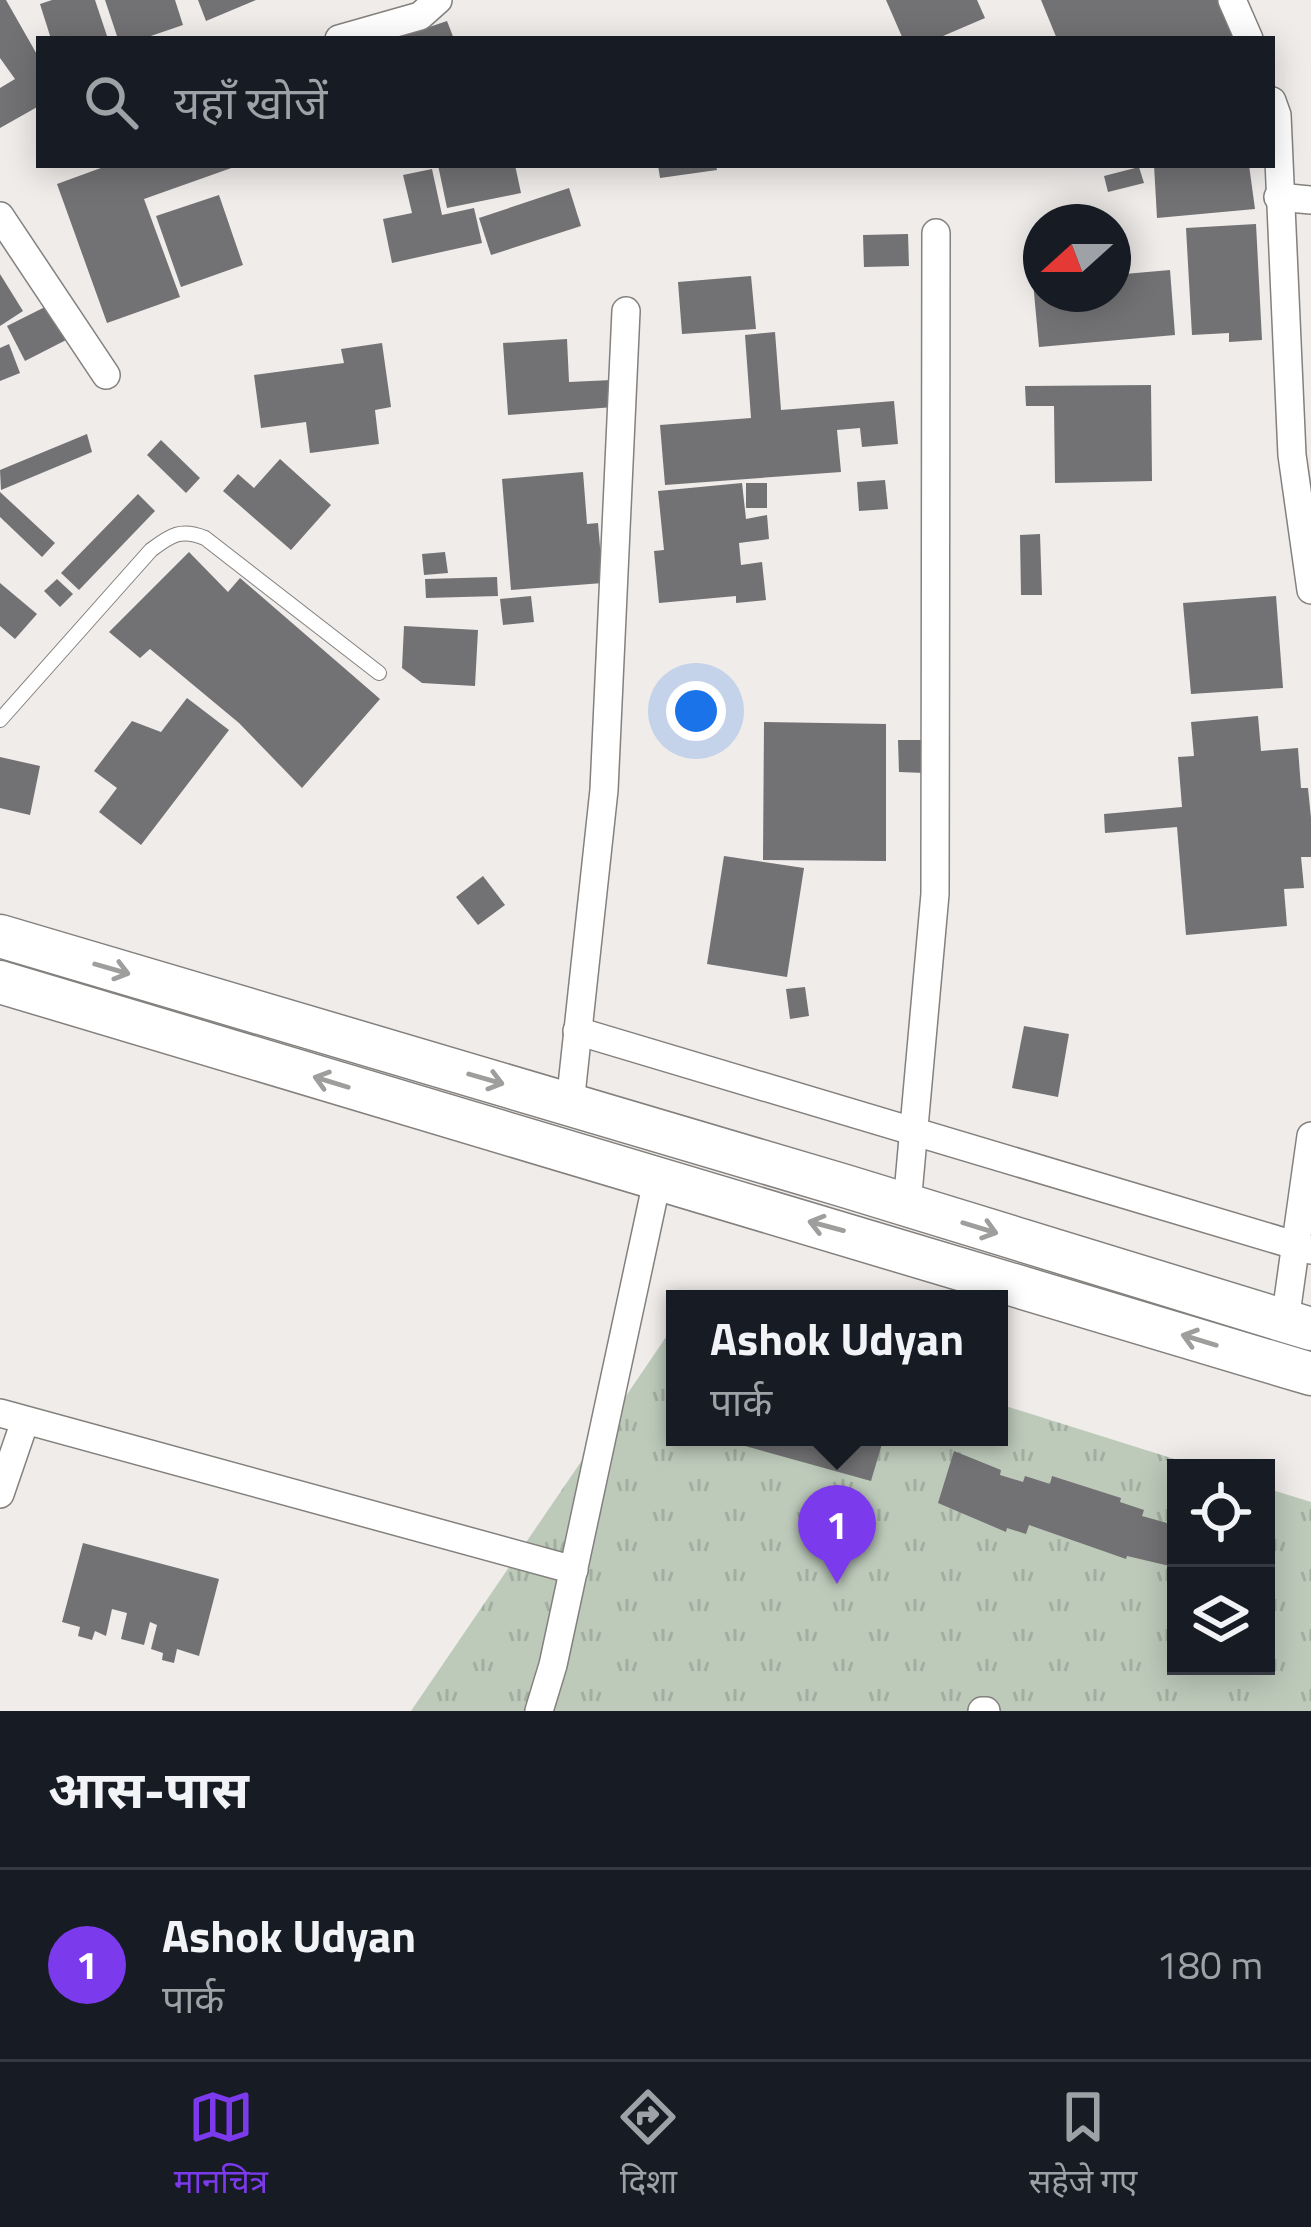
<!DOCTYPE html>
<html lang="hi">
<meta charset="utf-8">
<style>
:root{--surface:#171b24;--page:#20242c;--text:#f1f3f6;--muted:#9ea1a6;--line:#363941;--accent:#7c3aed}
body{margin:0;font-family:"Titillium Web","Noto Sans Devanagari",sans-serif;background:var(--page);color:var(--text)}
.controls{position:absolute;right:36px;bottom:36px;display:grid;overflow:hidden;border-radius:0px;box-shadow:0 6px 30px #0003}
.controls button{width:108px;height:108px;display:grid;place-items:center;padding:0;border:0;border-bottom:3px solid var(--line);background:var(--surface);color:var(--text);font:60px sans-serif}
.compass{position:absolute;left:1023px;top:204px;width:108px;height:108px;border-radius:50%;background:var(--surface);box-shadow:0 6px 30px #0003;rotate:249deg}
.you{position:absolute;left:696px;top:711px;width:42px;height:42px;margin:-30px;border:9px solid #fff;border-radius:50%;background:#1a73e8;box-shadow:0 0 0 18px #1a73e833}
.badge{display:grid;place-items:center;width:78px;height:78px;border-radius:50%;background:var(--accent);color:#fff;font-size:39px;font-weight:700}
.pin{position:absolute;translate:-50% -99px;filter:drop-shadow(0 3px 6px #0008)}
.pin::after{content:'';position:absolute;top:63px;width:42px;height:36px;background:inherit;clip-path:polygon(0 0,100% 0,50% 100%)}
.popup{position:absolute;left:666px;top:1290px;width:342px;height:156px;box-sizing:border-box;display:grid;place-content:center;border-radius:0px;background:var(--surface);filter:drop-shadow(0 3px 9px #0005);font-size:39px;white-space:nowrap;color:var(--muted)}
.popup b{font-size:45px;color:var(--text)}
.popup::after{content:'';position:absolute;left:50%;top:100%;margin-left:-24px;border:24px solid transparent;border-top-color:var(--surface)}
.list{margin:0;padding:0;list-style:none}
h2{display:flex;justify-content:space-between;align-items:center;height:156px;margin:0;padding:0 48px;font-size:51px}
h2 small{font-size:39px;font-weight:400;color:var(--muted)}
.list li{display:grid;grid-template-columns:78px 1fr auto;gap:36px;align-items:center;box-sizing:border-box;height:192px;padding:0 48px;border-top:3px solid var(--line)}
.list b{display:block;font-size:45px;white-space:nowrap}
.list p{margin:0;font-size:39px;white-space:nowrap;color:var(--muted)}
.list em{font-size:39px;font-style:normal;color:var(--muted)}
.icon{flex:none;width:66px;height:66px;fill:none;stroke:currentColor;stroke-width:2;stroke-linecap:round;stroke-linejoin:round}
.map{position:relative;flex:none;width:1311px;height:1711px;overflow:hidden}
.search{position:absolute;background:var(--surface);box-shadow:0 6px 30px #0003;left:36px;right:36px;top:36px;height:132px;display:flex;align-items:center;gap:30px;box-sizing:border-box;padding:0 42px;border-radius:0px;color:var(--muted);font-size:45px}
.sheet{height:348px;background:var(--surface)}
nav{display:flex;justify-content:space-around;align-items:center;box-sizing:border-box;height:168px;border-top:3px solid var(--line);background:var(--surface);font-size:33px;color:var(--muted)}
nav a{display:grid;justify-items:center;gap:6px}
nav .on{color:var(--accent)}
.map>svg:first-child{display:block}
.park{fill:url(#park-tufts)}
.building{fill:#727174}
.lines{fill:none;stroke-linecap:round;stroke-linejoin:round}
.service-casing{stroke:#83807e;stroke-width:16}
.minor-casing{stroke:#83807e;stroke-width:30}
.primary-casing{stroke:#83807e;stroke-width:45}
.service{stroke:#fff;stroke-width:14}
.minor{stroke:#fff;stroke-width:27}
.primary{stroke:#fff;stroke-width:42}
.oneway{stroke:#9e9e9d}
</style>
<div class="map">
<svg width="1311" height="1711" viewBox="0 0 1311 1711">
<defs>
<pattern id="park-tufts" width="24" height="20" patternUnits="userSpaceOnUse" patternTransform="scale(3)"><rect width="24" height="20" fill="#bdcaba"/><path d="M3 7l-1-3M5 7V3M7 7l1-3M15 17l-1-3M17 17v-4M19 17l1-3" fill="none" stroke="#a2aea0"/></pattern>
</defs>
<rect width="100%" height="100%" fill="#efecea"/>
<polygon class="park" points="675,1324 675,1437 999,1437 999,1404 1203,1468 1176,1468 1176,1666 1266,1666 1266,1488 1311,1502 1311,1711 411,1711"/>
<g class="building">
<polygon points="0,0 6,0 39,58 39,106 0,128 0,88 15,79 0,58"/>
<polygon points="52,0 95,0 108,39 51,39 40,4"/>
<polygon points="105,0 175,0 183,25 142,39 118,39"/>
<polygon points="198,0 256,0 206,21"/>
<polygon points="886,0 977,0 985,18 936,39 903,39"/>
<polygon points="1041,0 1220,0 1235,39 1057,39"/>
<polygon points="447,21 454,39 397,39 397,38"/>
<polygon points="109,165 237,166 144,199 180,297 107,323 57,184"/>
<polygon points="438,165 515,165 521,193 447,208"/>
<polygon points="658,165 716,165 717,170 660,178"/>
<polygon points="1154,165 1249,165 1255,209 1157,218"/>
<polygon points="1139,167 1144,183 1108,192 1104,176"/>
<polygon points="432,169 442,215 474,208 482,243 392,263 383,219 412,213 403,175"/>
<polygon points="569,188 581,226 491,255 479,218"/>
<polygon points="219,195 243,265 181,287 156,216"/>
<polygon points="1256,224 1262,340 1229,342 1229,333 1192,335 1186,228"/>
<polygon points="908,234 909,266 864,267 863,235"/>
<polygon points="1170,270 1175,335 1039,347 1033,282 1041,281 1041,294 1113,294 1113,275"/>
<polygon points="0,274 23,311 0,326"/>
<polygon points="751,276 756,329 682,334 678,282"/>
<polygon points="51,304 68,339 25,361 7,326"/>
<polygon points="775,332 781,410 894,401 898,444 862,447 860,428 837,430 841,472 665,485 660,425 751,418 745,335"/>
<polygon points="567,339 569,382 612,380 614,407 508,415 503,343"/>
<polygon points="382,343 391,407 375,410 379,444 310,453 306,422 261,428 254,375 344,363 341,349"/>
<polygon points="9,344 20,373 0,381 0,348"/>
<polygon points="1151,385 1152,481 1055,483 1054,406 1026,406 1025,386"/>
<polygon points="87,434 92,452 1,490 0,470"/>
<polygon points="161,440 200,478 186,493 147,455"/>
<polygon points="280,459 331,505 291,550 223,491 238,474 254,488"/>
<polygon points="583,472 587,524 598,523 603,583 511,590 502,479"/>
<polygon points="885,480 888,509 859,511 857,482"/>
<polygon points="742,483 746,519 767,515 769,539 739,543 741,565 762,562 766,600 736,603 736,596 659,603 654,551 664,550 658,491"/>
<rect x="746" y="483" width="21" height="25"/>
<polygon points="0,492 55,543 42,557 0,517"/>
<polygon points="138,494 155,511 79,590 61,573"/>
<polygon points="1040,534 1042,595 1021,595 1020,535"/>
<polygon points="189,552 228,592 240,578 380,699 302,788 239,723 150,649 140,658 109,632"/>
<polygon points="445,552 448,573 424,575 422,554"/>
<polygon points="497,577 498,596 426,598 425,579"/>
<polygon points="57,579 73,594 60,607 44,591"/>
<polygon points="0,583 37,614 15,639 0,626"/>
<polygon points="531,596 534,622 503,625 500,599"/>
<polygon points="1276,596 1283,688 1191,694 1183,603"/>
<polygon points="404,626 478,630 475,686 422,683 402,668"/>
<polygon points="187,698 229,730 141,845 99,812 117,788 94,771 132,721 161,732"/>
<polygon points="1258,716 1261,751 1298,748 1301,788 1308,788 1311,818 1311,857 1301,857 1304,888 1284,889 1287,926 1186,935 1177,827 1105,833 1104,814 1182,807 1178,757 1194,756 1191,722"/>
<polygon points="764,722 886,724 886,861 763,860"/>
<polygon points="898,740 925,740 925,773 899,772"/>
<polygon points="0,757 40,766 30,815 0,808"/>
<polygon points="724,856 804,868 787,977 707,964"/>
<polygon points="483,876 505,905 478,925 456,897"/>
<polygon points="805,987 809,1016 790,1019 786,989"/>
<polygon points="1024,1026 1069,1034 1058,1097 1012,1088"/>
<polygon points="733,1437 884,1437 871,1481 731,1442"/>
<polygon points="954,1451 1001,1470 1000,1475 1023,1482 1025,1476 1050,1484 1052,1476 1121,1498 1120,1502 1144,1510 1142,1516 1167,1523 1169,1518 1176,1520 1174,1567 1127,1556 1126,1559 1029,1525 1026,1534 1007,1528 1006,1532 938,1503"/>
<polygon points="83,1543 219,1579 199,1656 177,1649 174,1663 162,1660 163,1653 151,1649 157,1625 150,1622 144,1645 121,1639 127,1613 112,1609 106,1636 95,1631 92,1640 78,1636 80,1627 62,1622"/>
</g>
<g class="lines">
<g class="service-casing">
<path id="service" d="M0 720 151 550C171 535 181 528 205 538L379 673"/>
</g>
<g class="minor-casing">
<g id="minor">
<polyline points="1232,0 1249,39"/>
<polyline points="339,39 420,16 438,0"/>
<polyline points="1272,101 1277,115 1292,455 1311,590"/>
<polyline points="1278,197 1311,200"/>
<polyline points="0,216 106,375"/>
<polyline points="577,1031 1311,1250"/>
<polyline points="570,1104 604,790 626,311"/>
<polyline points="907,1205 935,894 936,233"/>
<polyline points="1285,1321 1311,1136"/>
<polyline points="0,1413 574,1570"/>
<polyline points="0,1494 25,1421"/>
<polyline points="539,1711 553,1665 657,1181"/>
<polyline points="982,1711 986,1711"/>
</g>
</g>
<g class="primary-casing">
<g id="primary">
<polyline points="0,936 845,1186 1311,1329"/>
<path d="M0 982C437 1114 875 1241 1311 1374"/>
</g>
</g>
<use href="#service" class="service"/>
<use href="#minor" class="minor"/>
<use href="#primary" class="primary"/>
</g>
<defs><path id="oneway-shaft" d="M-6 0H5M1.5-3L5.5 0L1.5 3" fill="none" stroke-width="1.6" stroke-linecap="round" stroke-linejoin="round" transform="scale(3)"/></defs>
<g class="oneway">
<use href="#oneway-shaft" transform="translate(112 969) rotate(16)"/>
<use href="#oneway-shaft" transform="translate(486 1079) rotate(16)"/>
<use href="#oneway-shaft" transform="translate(331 1082) rotate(-163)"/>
<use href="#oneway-shaft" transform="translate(826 1226) rotate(-165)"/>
<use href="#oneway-shaft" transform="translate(980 1228) rotate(17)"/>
<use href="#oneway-shaft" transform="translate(1199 1340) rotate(-163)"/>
</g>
</svg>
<div class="controls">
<button><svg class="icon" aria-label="locate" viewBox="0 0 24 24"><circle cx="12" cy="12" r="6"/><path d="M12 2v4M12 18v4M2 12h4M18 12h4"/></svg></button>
<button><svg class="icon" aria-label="layers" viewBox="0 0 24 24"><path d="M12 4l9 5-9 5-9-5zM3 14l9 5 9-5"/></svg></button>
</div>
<svg class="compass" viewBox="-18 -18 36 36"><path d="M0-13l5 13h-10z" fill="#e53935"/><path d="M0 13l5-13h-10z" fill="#9ea1a6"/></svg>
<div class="you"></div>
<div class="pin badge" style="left:837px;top:1584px">1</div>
<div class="popup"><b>Ashok Udyan</b>पार्क</div>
<div class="search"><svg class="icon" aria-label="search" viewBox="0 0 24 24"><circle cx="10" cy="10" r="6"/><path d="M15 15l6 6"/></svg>यहाँ खोजें</div>
</div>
<section class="sheet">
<h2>आस-पास<small></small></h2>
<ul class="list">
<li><span class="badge">1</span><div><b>Ashok Udyan</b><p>पार्क</p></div><em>180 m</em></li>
</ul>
</section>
<nav>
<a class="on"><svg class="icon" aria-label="map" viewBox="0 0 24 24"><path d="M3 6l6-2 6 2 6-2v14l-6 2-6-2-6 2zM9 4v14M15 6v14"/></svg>मानचित्र</a>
<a><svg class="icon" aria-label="directions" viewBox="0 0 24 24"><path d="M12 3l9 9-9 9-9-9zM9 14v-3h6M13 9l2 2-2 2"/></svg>दिशा</a>
<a><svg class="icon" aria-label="saved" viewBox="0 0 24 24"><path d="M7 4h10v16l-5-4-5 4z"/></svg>सहेजे गए</a>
</nav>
